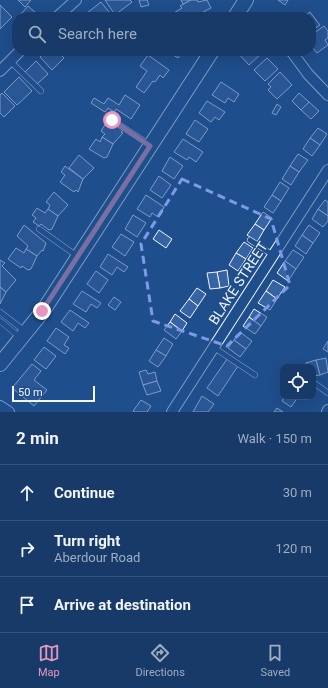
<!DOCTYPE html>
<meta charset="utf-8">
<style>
:root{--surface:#173a69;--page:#244571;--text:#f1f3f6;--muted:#9eadc0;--line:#36547d;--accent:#e797bd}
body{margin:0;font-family:Roboto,sans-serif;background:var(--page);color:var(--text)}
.controls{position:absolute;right:12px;bottom:12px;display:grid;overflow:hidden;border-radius:8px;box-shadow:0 4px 16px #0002}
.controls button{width:36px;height:36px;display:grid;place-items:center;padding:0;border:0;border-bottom:1px solid var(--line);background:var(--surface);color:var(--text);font:20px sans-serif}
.scale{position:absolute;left:12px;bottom:10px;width:83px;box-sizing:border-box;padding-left:4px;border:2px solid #f2f6ff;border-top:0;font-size:11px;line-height:14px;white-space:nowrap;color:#f2f6ff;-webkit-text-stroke:3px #1f4e8c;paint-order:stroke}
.stop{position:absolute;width:12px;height:12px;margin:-9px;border:3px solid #e797bd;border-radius:50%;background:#fff}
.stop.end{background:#e797bd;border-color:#fff;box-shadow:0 1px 4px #0008}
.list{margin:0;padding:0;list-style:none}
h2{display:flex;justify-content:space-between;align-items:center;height:52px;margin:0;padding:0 16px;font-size:17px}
h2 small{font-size:13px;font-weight:400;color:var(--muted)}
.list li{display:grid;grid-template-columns:26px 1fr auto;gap:12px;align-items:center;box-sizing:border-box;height:56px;padding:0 16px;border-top:1px solid var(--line)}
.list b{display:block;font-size:15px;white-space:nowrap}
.list p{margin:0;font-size:13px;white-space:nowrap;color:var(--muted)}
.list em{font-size:13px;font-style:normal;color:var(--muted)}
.icon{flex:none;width:22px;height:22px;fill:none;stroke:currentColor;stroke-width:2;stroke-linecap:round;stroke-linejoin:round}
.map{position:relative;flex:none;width:328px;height:412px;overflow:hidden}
.search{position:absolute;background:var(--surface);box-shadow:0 4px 16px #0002;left:12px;right:12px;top:12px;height:44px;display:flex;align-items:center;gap:10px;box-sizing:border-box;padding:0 14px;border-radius:16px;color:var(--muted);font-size:15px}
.sheet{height:220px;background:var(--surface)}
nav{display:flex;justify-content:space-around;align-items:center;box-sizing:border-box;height:56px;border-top:1px solid var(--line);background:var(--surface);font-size:11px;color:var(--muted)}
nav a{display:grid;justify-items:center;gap:2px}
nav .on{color:var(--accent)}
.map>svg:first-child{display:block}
.building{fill:#3563a3;stroke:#f2f6ff}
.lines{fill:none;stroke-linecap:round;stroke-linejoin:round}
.lane-casing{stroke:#f2f6ff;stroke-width:6}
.street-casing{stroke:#f2f6ff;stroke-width:12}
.secondary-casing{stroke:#f2f6ff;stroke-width:16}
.path{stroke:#b3c4dc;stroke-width:2;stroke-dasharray:3 2;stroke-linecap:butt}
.lane{stroke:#1f4e8c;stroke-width:5}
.street{stroke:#1f4e8c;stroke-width:10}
.secondary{stroke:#1f4e8c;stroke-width:14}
.route{stroke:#e797bd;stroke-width:5}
.marked{fill:none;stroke:#7d9aea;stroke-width:3;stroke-dasharray:8 5;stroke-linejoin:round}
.labels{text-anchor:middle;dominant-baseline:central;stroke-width:3;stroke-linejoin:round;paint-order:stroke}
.street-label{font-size:14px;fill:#f2f6ff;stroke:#1f4e8c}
</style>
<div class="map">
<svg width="328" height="412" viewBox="0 0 328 412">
<rect width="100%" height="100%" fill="#1f4e8c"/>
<g class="building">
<polygon points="18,0 31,0 25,7"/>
<polygon points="105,0 130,0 132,2 115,15"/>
<polygon points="139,0 147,0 149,5 141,7"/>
<polygon points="181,0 191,0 183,4"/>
<polygon points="191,0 197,0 198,2 207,0 211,8 203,12 204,15 202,17 192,17 190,13 187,14 188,17 174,17 172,14 182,8 180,6"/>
<polygon points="278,0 288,0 285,5"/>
<polygon points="101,2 113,17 90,17 87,13"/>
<polygon points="0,5 12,17 0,29"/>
<polygon points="28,6 36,13 32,17 23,17 20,15"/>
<polygon points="310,12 320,25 311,31 311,17 303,17"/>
<polygon points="324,26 328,31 328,38 325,40 328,45 317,53 311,46 311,35"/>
<polygon points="47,51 57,51 64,58 52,70 40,57"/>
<polygon points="63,51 71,51 67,55"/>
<polygon points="167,51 183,51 178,58"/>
<polygon points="238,51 260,51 262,53 249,65 237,52"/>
<polygon points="148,55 169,70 163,78 160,75 155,82 153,81 144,93 136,87 147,71 140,66"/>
<polygon points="267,58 278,69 265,81 254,70"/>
<polygon points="36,61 48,74 36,85 25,72"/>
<polygon points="280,72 292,85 277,99 268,90 271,87 268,84"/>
<polygon points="19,77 32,91 17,105 4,92"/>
<polygon points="221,82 239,94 234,102 228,98 225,103 212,95"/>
<polygon points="2,93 15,106 4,117 0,113 0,95"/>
<polygon points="299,93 309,102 301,110 292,101"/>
<polygon points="125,95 140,105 131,119 116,109 114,112 108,108 105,112 91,103 94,98 104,104 108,98 119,105"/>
<polygon points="207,101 225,112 219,120 215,117 211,122 199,113"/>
<polygon points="309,102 319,111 311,119 301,110"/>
<polygon points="277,104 281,107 276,115 272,113"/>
<polygon points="108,120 123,130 121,132 123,133 113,144 102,137 105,134 101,131"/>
<polygon points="195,120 208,129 199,142 186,134"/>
<polygon points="318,128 327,134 320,145 310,138"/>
<polygon points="102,137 113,144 107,157 104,158 89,149 96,139 100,142"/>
<polygon points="310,138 320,145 312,156 303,149"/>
<polygon points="183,139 203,152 196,162 189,157 187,160 174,152"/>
<polygon points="298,154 308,160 299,172 290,166"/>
<polygon points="79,155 94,168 83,179 69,168"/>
<polygon points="170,157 183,166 174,179 162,171"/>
<polygon points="65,166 83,179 78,192 76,190 74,192 60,182 65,175 61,172"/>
<polygon points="290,166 299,172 291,185 282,179"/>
<polygon points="159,176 171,185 162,198 150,190"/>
<polygon points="280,182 289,188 281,201 272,195"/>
<polygon points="54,192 68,205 58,216 48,209 50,205 46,202"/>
<polygon points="146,195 164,207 158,217 152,213 150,217 137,209"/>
<polygon points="272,195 281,201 273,213 264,207"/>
<polygon points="325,200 328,202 328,216 318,209"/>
<polygon points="37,208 45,213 48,209 58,216 52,229 49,230 41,224 39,226 33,222 36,218 32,215"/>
<polygon points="318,209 328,216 328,221 323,227 312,219"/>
<polygon points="263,212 272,218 264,230 255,224"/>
<polygon points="133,215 146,223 137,237 125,229"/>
<polygon points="255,224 264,230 257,242 247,235"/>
<polygon points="24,225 46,243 43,251 42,250 37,256 26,249 28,246 17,236"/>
<polygon points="309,225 320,233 313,243 302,235"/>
<polygon points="159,230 172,239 166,248 153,239"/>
<polygon points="121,234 134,242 125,256 112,247"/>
<polygon points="302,235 313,243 306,254 295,246"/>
<polygon points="244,242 253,248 246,259 236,253"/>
<polygon points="16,248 24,253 26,249 37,256 31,269 28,270 22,266 21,268 8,259"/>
<polygon points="293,250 304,257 296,269 285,261"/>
<polygon points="236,253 246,259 238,271 229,265"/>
<polygon points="108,254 128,267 124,272 117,267 112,275 100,267"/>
<polygon points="0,260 5,263 2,266 16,280 6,292 0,287"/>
<polygon points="285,261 296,269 288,281 277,273"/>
<polygon points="227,270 229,286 220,288 217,272"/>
<polygon points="96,271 108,280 99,293 87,284"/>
<polygon points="217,272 220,288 210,289 207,273"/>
<polygon points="273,280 285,287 277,299 266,291"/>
<polygon points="0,287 6,292 0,304"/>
<polygon points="197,288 206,294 198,306 189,299"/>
<polygon points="82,291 101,303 97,308 91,304 86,312 73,304"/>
<polygon points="266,291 277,299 270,310 258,303"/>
<polygon points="114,297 121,302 115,310 108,305"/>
<polygon points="189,299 198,306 190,318 180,311"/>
<polygon points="254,309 267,317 261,326 249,317"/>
<polygon points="70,310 89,323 85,328 78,323 73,331 61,322"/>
<polygon points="175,314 187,323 182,331 170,322"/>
<polygon points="249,317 261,326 255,334 243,326"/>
<polygon points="170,322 182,331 176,339 164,330"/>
<polygon points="56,328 69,337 64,345 69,348 65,354 47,341"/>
<polygon points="240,332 252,341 246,349 234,340"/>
<polygon points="164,338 173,344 166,356 156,350"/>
<polygon points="234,340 246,349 240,357 228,348"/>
<polygon points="328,341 328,352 323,349"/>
<polygon points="44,347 56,356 46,369 34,360"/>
<polygon points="156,350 166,356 158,367 149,361"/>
<polygon points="326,358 328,372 320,375 316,360"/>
<polygon points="227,359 238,366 218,396 207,388"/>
<polygon points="316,360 320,375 313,376 313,367 307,367 306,363"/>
<polygon points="32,364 41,371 34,380 47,390 34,406 12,388"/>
<polygon points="146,370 148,374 155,372 157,381 143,385 139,372"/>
<polygon points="157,381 161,391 147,395 143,385"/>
<polygon points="202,396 214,404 208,412 193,412"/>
<polygon points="284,397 298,397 291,407 282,401"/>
<polygon points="141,400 151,406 147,412 135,412 133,411"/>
<polygon points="277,408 283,412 274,412"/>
</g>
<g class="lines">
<g class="lane-casing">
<g id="lane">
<polyline points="10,61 41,91"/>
<polyline points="112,120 150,145"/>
<polyline points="39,229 77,256"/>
<polyline points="250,240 273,255"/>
<polyline points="0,312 26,332"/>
<polyline points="0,321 21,338"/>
<polyline points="213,347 255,375"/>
<polyline points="313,382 328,393"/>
</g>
</g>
<g class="street-casing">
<g id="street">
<polyline points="57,17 76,0"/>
<polyline points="291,51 308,74 328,95"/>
<polyline points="0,71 20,51"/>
<polyline points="0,406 9,412"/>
<polyline points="172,412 328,170"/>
<polyline points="327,412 328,410"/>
</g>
</g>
<g class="secondary-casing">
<g id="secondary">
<polyline points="235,17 246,0"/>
<polyline points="0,364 43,311 212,51"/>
</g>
</g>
<polyline class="path" points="253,17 254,17"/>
<use href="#lane" class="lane"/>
<use href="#street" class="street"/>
<use href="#secondary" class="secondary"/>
</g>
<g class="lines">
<polyline class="route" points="42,311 150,146 112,120"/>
</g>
<path d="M0 0H328V412H0ZM182 179 271 219 290 285 227 346 153 321 141 244Z" fill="#1f4e8c" fill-opacity=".55" fill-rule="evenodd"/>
<path class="marked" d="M182 179 271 219 290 285 227 346 153 321 141 244Z"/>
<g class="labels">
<g class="street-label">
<text transform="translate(238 283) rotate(-57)">BLAKE STREET</text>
</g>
</g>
</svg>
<div class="controls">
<button><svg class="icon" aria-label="locate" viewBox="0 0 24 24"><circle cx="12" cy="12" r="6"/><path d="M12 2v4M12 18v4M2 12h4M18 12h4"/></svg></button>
</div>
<div class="scale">50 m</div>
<div class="stop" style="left:112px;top:120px"></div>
<div class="stop end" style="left:42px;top:311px"></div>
<div class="search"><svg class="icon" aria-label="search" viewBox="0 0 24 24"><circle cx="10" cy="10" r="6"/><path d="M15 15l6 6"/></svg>Search here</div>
</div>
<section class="sheet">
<h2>2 min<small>Walk · 150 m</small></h2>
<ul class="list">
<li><svg class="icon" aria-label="ahead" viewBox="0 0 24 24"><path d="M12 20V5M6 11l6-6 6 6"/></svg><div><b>Continue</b></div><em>30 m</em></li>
<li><svg class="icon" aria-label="right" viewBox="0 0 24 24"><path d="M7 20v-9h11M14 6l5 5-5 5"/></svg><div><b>Turn right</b><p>Aberdour Road</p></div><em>120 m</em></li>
<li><svg class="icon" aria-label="arrive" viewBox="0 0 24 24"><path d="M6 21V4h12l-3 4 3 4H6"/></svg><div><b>Arrive at destination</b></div></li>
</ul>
</section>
<nav>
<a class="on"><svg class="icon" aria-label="map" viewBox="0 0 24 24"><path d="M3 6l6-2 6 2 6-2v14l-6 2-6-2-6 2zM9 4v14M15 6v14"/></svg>Map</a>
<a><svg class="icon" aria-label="directions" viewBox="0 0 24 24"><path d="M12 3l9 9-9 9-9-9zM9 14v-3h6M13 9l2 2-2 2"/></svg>Directions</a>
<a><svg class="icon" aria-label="saved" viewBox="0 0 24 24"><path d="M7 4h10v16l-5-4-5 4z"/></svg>Saved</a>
</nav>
